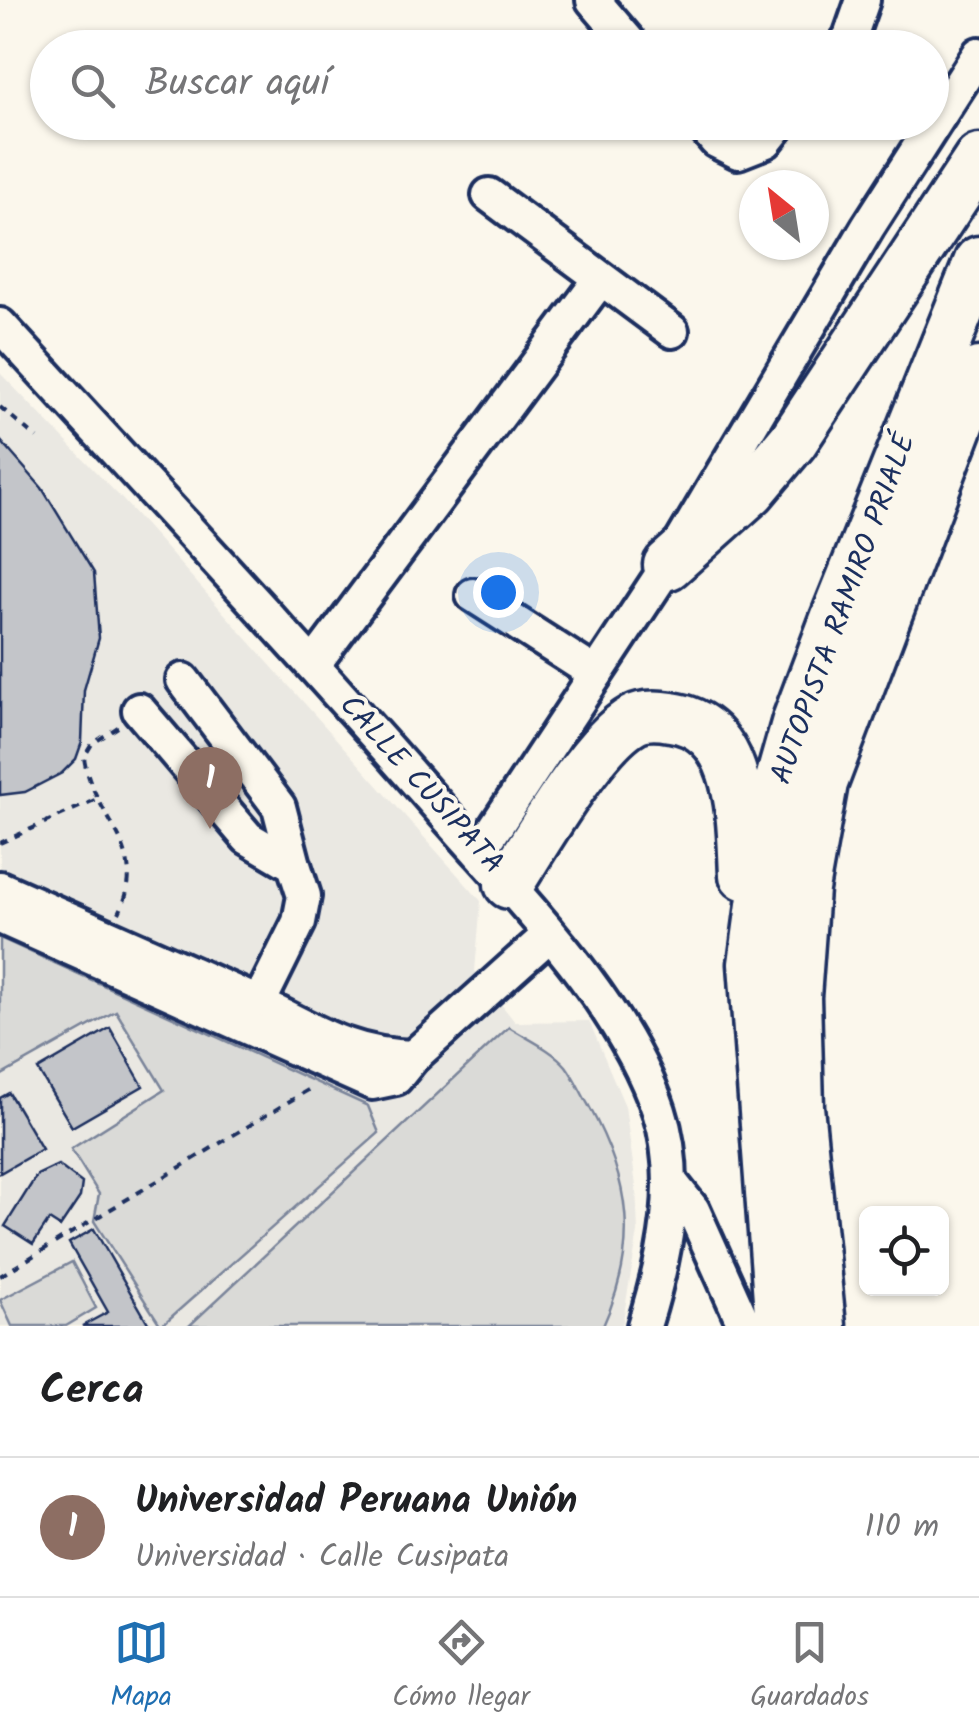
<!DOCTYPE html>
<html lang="es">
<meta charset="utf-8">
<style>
:root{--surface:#fff;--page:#f6f6f6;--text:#202124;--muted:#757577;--line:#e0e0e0;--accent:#1f6fb2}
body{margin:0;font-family:Kalam,sans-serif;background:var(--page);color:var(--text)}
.controls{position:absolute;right:30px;bottom:30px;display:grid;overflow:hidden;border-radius:15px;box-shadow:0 2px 8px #0004}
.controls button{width:90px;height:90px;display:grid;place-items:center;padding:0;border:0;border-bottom:2px solid var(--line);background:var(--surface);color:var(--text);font:50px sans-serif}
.compass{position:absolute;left:739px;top:170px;width:90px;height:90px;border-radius:50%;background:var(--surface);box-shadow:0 2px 8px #0004;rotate:330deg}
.you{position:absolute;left:498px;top:592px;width:35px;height:35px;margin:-25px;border:8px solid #fff;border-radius:50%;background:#1a73e8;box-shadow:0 0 0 15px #1a73e833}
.badge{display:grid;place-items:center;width:65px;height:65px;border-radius:50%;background:var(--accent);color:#fff;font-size:32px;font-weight:700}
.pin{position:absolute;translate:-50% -82px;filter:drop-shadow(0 2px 5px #0008)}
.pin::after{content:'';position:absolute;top:52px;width:35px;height:30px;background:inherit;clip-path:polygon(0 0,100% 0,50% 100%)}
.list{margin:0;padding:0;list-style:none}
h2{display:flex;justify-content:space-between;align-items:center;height:130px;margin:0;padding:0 40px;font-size:42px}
h2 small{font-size:32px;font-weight:400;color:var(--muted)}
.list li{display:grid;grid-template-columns:65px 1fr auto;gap:30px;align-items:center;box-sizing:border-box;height:140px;padding:0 40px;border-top:2px solid var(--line)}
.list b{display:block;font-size:38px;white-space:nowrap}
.list p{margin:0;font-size:32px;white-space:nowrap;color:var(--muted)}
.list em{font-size:32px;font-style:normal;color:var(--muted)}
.icon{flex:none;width:55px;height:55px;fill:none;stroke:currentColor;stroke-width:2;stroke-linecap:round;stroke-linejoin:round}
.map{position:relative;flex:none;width:979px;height:1326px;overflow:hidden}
.search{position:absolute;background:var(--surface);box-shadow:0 2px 8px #0004;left:30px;right:30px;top:30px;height:110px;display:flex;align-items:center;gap:25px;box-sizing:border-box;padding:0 35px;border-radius:55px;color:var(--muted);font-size:38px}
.sheet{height:270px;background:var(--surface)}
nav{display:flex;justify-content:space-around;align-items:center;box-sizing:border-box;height:140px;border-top:2px solid var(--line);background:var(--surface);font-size:28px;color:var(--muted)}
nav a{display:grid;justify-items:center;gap:5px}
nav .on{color:var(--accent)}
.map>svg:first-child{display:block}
.built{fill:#eae8e2}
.green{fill:#dadad7;stroke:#7a849a;stroke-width:2.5}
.building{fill:#c3c5c9;stroke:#1b2f5e;stroke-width:2.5}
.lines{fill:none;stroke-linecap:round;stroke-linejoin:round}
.minor-casing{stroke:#1b2f5e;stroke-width:40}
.highway-casing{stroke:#1b2f5e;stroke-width:55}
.path{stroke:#1b2f5e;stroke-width:4;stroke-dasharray:8 8;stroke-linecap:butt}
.minor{stroke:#fbf7ec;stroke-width:32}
.highway{stroke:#fbf7ec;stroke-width:48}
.labels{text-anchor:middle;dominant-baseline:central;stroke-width:8;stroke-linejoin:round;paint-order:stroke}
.street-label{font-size:30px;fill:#1b2f5e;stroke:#fbf7ec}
</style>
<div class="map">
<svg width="979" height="1326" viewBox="0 0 979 1326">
<rect width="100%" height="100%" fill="#fbf7ec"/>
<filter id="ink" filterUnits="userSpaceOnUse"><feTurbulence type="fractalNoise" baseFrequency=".01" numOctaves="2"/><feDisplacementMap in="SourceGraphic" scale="20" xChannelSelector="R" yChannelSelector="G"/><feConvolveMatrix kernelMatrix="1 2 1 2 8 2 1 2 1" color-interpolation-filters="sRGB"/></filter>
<g filter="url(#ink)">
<polygon class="built" points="0,373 122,499 481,901 475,971 515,1022 589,1021 625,1106 636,1186 638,1232 622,1326 0,1326"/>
<g class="green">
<polygon points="0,938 368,1106 379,1133 161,1326 94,1221 99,1194 71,1149 164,1090 116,1011 0,1076"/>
<path d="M509 1027C526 1038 553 1050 566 1066 575 1078 581 1093 589 1106 631 1182 639 1247 603 1326H189Z"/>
<polygon points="72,1262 96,1308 66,1326 12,1326 0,1300"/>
</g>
<g class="building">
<polygon points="0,440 42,488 94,573 99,638 84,690 82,742 76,759 62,773 25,792 0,795"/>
<polygon points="110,1028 143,1086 72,1127 38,1070"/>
<polygon points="9,1093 42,1149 0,1173 0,1098"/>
<polygon points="58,1165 82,1183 80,1197 60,1227 49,1220 33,1244 5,1226 37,1175"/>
<polygon points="94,1229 148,1323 142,1326 82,1326 108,1312 69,1243"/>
</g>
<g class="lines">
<g class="minor-casing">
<g id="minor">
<polyline points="593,0 634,48"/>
<polyline points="842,48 850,37 863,0"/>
<polyline points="700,122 716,141 738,152 766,141 781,122"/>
<polyline points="489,195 672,331"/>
<path d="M0 325C148 487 298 646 443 812 518 898 622 1000 659 1111 682 1180 665 1259 644 1326"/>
<polyline points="473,595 596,674"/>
<polyline points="314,664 599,281"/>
<polyline points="183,680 279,807 294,865"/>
<polyline points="139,710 248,838 294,865 304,896 299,922 250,1021"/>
<polyline points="479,852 668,565 868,227 979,54"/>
<path d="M0 888C80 923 160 959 241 995 303 1023 341 1055 413 1057"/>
<polyline points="0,917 372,1083 396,1078 413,1057 549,935"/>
<polyline points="670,1181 693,1210 745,1326"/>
</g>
</g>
<g class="highway-casing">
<g id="highway">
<polyline points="668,565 751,491 793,441 979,159"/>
<path d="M509 884C535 843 593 742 633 720 644 714 659 715 671 717 744 727 741 819 744 875"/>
<polyline points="780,1326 753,964 776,794 797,720 835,619 979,261"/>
<polyline points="821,1326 799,1107 796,997 804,889 823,783 979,372"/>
</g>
</g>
<g class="path">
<polyline points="0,407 37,438"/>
<path d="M118 727 92 744 84 757C92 818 152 847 119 913"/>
<polyline points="0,843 99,798"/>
<polyline points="0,1276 313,1087"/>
</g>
<use href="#minor" class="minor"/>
<use href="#highway" class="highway"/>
</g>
</g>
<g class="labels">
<g class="street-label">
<text transform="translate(844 609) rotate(-70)">AUTOPISTA RAMIRO PRIALÉ</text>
<text transform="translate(421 785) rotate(48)">CALLE CUSIPATA</text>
</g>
</g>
</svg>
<div class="controls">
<button><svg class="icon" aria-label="locate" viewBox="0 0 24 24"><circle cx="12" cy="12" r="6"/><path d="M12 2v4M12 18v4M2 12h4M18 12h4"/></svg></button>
</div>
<svg class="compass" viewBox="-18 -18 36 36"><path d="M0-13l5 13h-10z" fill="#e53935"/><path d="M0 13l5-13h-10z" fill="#757577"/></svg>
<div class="you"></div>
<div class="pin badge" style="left:210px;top:829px;background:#8d6e63">1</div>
<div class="search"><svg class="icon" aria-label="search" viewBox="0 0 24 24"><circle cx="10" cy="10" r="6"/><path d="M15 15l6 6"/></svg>Buscar aquí</div>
</div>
<section class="sheet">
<h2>Cerca<small></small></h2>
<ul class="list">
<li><span class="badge" style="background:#8d6e63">1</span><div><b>Universidad Peruana Unión</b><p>Universidad · Calle Cusipata</p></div><em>110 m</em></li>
</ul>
</section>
<nav>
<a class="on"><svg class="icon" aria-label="map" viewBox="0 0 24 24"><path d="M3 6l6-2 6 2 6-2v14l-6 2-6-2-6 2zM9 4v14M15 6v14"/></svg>Mapa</a>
<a><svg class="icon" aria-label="directions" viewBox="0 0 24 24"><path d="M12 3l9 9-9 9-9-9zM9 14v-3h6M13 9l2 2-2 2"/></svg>Cómo llegar</a>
<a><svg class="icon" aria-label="saved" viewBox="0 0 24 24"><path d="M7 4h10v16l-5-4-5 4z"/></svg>Guardados</a>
</nav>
